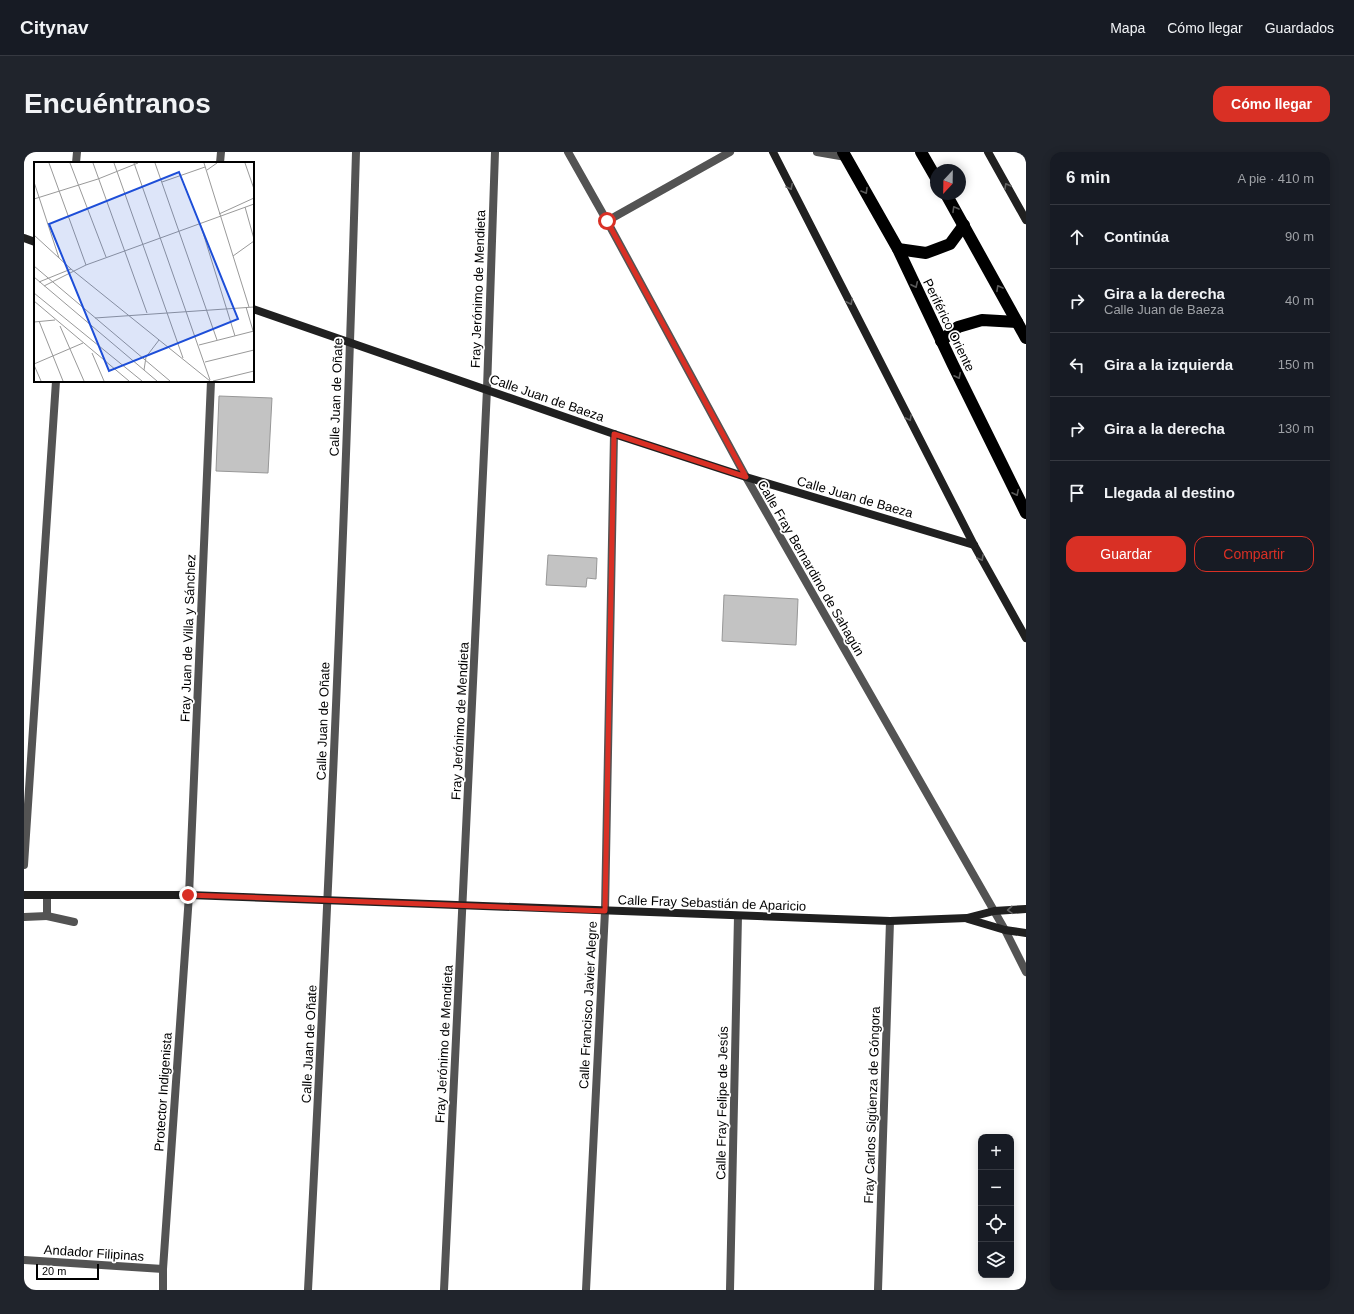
<!DOCTYPE html>
<html lang="es">
<meta charset="utf-8">
<style>
:root{--surface:#171b24;--page:#20242c;--text:#f1f3f6;--muted:#9ea1a6;--line:#363941;--accent:#d93025}
body{margin:0;font-family:Helvetica,sans-serif;background:var(--page);color:var(--text)}
.controls{position:absolute;right:12px;bottom:12px;display:grid;overflow:hidden;border-radius:8px;box-shadow:0 2px 10px #0003}
.controls button{width:36px;height:36px;display:grid;place-items:center;padding:0;border:0;border-bottom:1px solid var(--line);background:var(--surface);color:var(--text);font:20px sans-serif}
.compass{position:absolute;left:906px;top:12px;width:36px;height:36px;border-radius:50%;background:var(--surface);box-shadow:0 2px 10px #0003;rotate:202deg}
.scale{position:absolute;left:12px;bottom:10px;width:63px;box-sizing:border-box;padding-left:4px;border:2px solid #000;border-top:0;font-size:11px;line-height:14px;white-space:nowrap;color:#000;-webkit-text-stroke:3px #fff;paint-order:stroke}
.stop{position:absolute;width:12px;height:12px;margin:-9px;border:3px solid #d93025;border-radius:50%;background:#fff}
.stop.end{background:#d93025;border-color:#fff;box-shadow:0 1px 4px #0008}
.list{margin:0;padding:0;list-style:none}
h2{display:flex;justify-content:space-between;align-items:center;height:52px;margin:0;padding:0 16px;font-size:17px}
h2 small{font-size:13px;font-weight:400;color:var(--muted)}
.list li{display:grid;grid-template-columns:26px 1fr auto;gap:12px;align-items:center;box-sizing:border-box;height:64px;padding:0 16px;border-top:1px solid var(--line)}
.list b{display:block;font-size:15px;white-space:nowrap}
.list p{margin:0;font-size:13px;white-space:nowrap;color:var(--muted)}
.list em{font-size:13px;font-style:normal;color:var(--muted)}
.actions{display:flex;gap:8px;padding:12px 16px}
.actions a{flex:1;padding:9px 0;border:1px solid var(--accent);border-radius:12px;text-align:center;font-size:14px;color:var(--accent)}
.actions .main{background:var(--accent);color:#fff}
.icon{flex:none;width:22px;height:22px;fill:none;stroke:currentColor;stroke-width:2;stroke-linecap:round;stroke-linejoin:round}
.map{position:relative;flex:none;width:1002px;height:1138px;overflow:hidden;border-radius:12px}
header{display:flex;align-items:center;gap:24px;box-sizing:border-box;height:56px;padding:0 20px;background:var(--surface);border-bottom:1px solid var(--line)}
header strong{font-size:19px}
nav{display:flex;gap:22px;margin-inline-start:auto;font-size:14px}
.intro{display:flex;align-items:center;justify-content:space-between;box-sizing:border-box;height:96px;padding:0 24px}
h1{margin:0;font-size:28px}
.button{padding:10px 18px;border-radius:12px;background:var(--accent);color:#fff;font-size:14px;font-weight:700}
main{display:flex;gap:24px;padding:0 24px}
aside{flex:1;background:var(--surface);border-radius:12px;box-shadow:0 2px 10px #0003}
.map>svg:first-child{display:block}
.building{fill:#c3c3c3;stroke:#979797}
.lines{fill:none;stroke-linecap:round;stroke-linejoin:round}
.lane{stroke:#535353;stroke-width:8}
.street{stroke:#535353;stroke-width:8}
.secondary{stroke:#202020;stroke-width:8}
.highway{stroke:#000;stroke-width:12}
.oneway{stroke:#636363}
.oneway2{stroke:#595959}
.route{stroke:#d93025;stroke-width:5}
.labels{text-anchor:middle;dominant-baseline:central;stroke-width:3.5;stroke-linejoin:round;paint-order:stroke}
.street-label{font-size:13px;fill:#000;stroke:#fff}
.inset-road{fill:none;stroke:#999;stroke-width:1}
.view{fill:#1d4ed8;fill-opacity:0.15;stroke:#1d4ed8;stroke-width:2}
.inset-edge{fill:none;stroke:#000;stroke-width:2}
</style>
<header>
<strong>Citynav</strong>
<nav><a>Mapa</a><a>Cómo llegar</a><a>Guardados</a></nav>
</header>
<div class="intro"><h1>Encuéntranos</h1><a class="button">Cómo llegar</a></div>
<main>
<div class="map">
<svg width="1002" height="1138" viewBox="0 0 1002 1138">
<rect width="100%" height="100%" fill="#fff"/>
<g class="building">
<polygon points="195,244 248,246 244,321 192,319"/>
<polygon points="524,403 573,406 572,427 563,426 562,435 522,433"/>
<polygon points="700,443 774,447 772,493 698,489"/>
</g>
<g class="lines">
<g class="lane">
<polyline points="23,743 23,764 50,770"/>
<polyline points="0,765 23,764"/>
</g>
<g class="street">
<polyline points="544,0 583,69 722,325 981,778 1002,820"/>
<polyline points="793,0 822,5"/>
<polyline points="52,11 53,0"/>
<polyline points="196,11 197,0"/>
<polyline points="583,69 706,0"/>
<polyline points="0,713 32,229"/>
<polyline points="0,1108 139,1117"/>
<polyline points="139,1138 139,1117 165,743 187,229"/>
<path d="M284 1138C304 759 321 380 332 0"/>
<polyline points="420,1138 463,237 471,0"/>
<polyline points="562,1138 581,759 590,282"/>
<polyline points="706,1138 714,764"/>
<polyline points="854,1138 866,769"/>
</g>
<g class="secondary">
<polyline points="749,0 950,393 1002,486"/>
<polyline points="964,0 1002,68"/>
<polyline points="0,86 11,90"/>
<polyline points="229,157 590,282 722,325 950,393"/>
<polyline points="0,743 165,743 866,769 943,766 970,759 1002,757"/>
<polyline points="944,767 981,778 1002,781"/>
</g>
<g class="highway">
<polyline points="819,0 874,97 929,213 1002,361"/>
<polyline points="897,0 912,26"/>
<polyline points="922,42 1002,186"/>
<polyline points="874,97 902,101 926,92 940,73"/>
<polyline points="917,189 934,175 958,168 993,170"/>
</g>
</g>
<defs><path id="oneway-chevron" d="M-2-3.5L2.5 0L-2 3.5" fill="none" stroke-width="1.6" stroke-linecap="round" stroke-linejoin="round"/></defs>
<g class="oneway">
<use href="#oneway-chevron" transform="translate(983 34) rotate(-119)"/>
<use href="#oneway-chevron" transform="translate(766 35) rotate(63)"/>
<use href="#oneway-chevron" transform="translate(826 150) rotate(63)"/>
<use href="#oneway-chevron" transform="translate(885 266) rotate(63)"/>
<use href="#oneway-chevron" transform="translate(957 406) rotate(61)"/>
<use href="#oneway-chevron" transform="translate(986 758) rotate(176)"/>
</g>
<g class="oneway2">
<use href="#oneway-chevron" transform="translate(841 39) rotate(60)"/>
<use href="#oneway-chevron" transform="translate(931 57) rotate(-120)"/>
<use href="#oneway-chevron" transform="translate(891 133) rotate(65)"/>
<use href="#oneway-chevron" transform="translate(975 136) rotate(-119)"/>
<use href="#oneway-chevron" transform="translate(934 224) rotate(64)"/>
<use href="#oneway-chevron" transform="translate(992 341) rotate(64)"/>
</g>
<g class="lines">
<polyline class="route" points="164,743 581,759 590,282 722,325 583,69"/>
</g>
<g class="labels">
<g class="street-label">
<text transform="translate(454 137) rotate(-88)">Fray Jerónimo de Mendieta</text>
<text transform="translate(925 173) rotate(64)">Periférico Oriente</text>
<text transform="translate(312 245) rotate(-88)">Calle Juan de Oñate</text>
<text transform="translate(523 246) rotate(19)">Calle Juan de Baeza</text>
<text transform="translate(831 345) rotate(16)">Calle Juan de Baeza</text>
<text transform="translate(787 416) rotate(60)">Calle Fray Bernardino de Sahagún</text>
<text transform="translate(164 486) rotate(-88)">Fray Juan de Villa y Sánchez</text>
<text transform="translate(299 569) rotate(-88)">Calle Juan de Oñate</text>
<text transform="translate(436 569) rotate(-87)">Fray Jerónimo de Mendieta</text>
<text transform="translate(688 751) rotate(2)">Calle Fray Sebastián de Aparicio</text>
<text transform="translate(564 853) rotate(-87)">Calle Francisco Javier Alegre</text>
<text transform="translate(285 892) rotate(-87)">Calle Juan de Oñate</text>
<text transform="translate(420 892) rotate(-87)">Fray Jerónimo de Mendieta</text>
<text transform="translate(139 940) rotate(-86)">Protector Indigenista</text>
<text transform="translate(698 951) rotate(-89)">Calle Fray Felipe de Jesús</text>
<text transform="translate(848 953) rotate(-88)">Fray Carlos Sigüenza de Góngora</text>
<text transform="translate(70 1101) rotate(4)">Andador Filipinas</text>
</g>
</g>
<g transform="translate(10 10)">
<rect width="220" height="220" fill="#fff"/>
<path class="inset-road" d="M15 1 52 103M36 1 72 95M59 1 113 151M80 1 149 196M100 1 176 218M121 1 183 178M170 1 215 145M211 1 220 27M173 8 183 1M0 20 25 96M128 20 171 5M0 37 64 17 104 1M211 45 220 77M185 52 220 36M166 61 201 174M0 73 37 107 176 219M199 94 220 79M0 104 136 219M0 115 123 219M5 120 37 107M10 124 52 103 220 42M0 131 108 219M0 139 95 219M212 145 220 172M61 156 220 145M5 159 29 219M0 160 21 158M26 164 50 219M165 183 220 169M58 191 70 219M171 200 220 188M0 202 49 181M0 203 7 219M110 208 112 195 125 178M179 219 220 209"/>
<path class="view" d="M145 10 204 157 75 209 15 62Z"/>
<rect width="220" height="220" class="inset-edge"/>
</g>
</svg>
<div class="controls">
<button>+</button>
<button>−</button>
<button><svg class="icon" aria-label="locate" viewBox="0 0 24 24"><circle cx="12" cy="12" r="6"/><path d="M12 2v4M12 18v4M2 12h4M18 12h4"/></svg></button>
<button><svg class="icon" aria-label="layers" viewBox="0 0 24 24"><path d="M12 4l9 5-9 5-9-5zM3 14l9 5 9-5"/></svg></button>
</div>
<svg class="compass" viewBox="-18 -18 36 36"><path d="M0-13l5 13h-10z" fill="#e53935"/><path d="M0 13l5-13h-10z" fill="#9ea1a6"/></svg>
<div class="scale">20 m</div>
<div class="stop" style="left:583px;top:69px"></div>
<div class="stop end" style="left:164px;top:743px"></div>
</div>
<aside>
<h2>6 min<small>A pie · 410 m</small></h2>
<ul class="list">
<li><svg class="icon" aria-label="ahead" viewBox="0 0 24 24"><path d="M12 20V5M6 11l6-6 6 6"/></svg><div><b>Continúa</b></div><em>90 m</em></li>
<li><svg class="icon" aria-label="right" viewBox="0 0 24 24"><path d="M7 20v-9h11M14 6l5 5-5 5"/></svg><div><b>Gira a la derecha</b><p>Calle Juan de Baeza</p></div><em>40 m</em></li>
<li><svg class="icon" aria-label="left" viewBox="0 0 24 24"><path d="M17 20v-9H6M10 6l-5 5 5 5"/></svg><div><b>Gira a la izquierda</b></div><em>150 m</em></li>
<li><svg class="icon" aria-label="right" viewBox="0 0 24 24"><path d="M7 20v-9h11M14 6l5 5-5 5"/></svg><div><b>Gira a la derecha</b></div><em>130 m</em></li>
<li><svg class="icon" aria-label="arrive" viewBox="0 0 24 24"><path d="M6 21V4h12l-3 4 3 4H6"/></svg><div><b>Llegada al destino</b></div></li>
</ul>
<div class="actions"><a class="main">Guardar</a><a>Compartir</a></div>
</aside>
</main>
